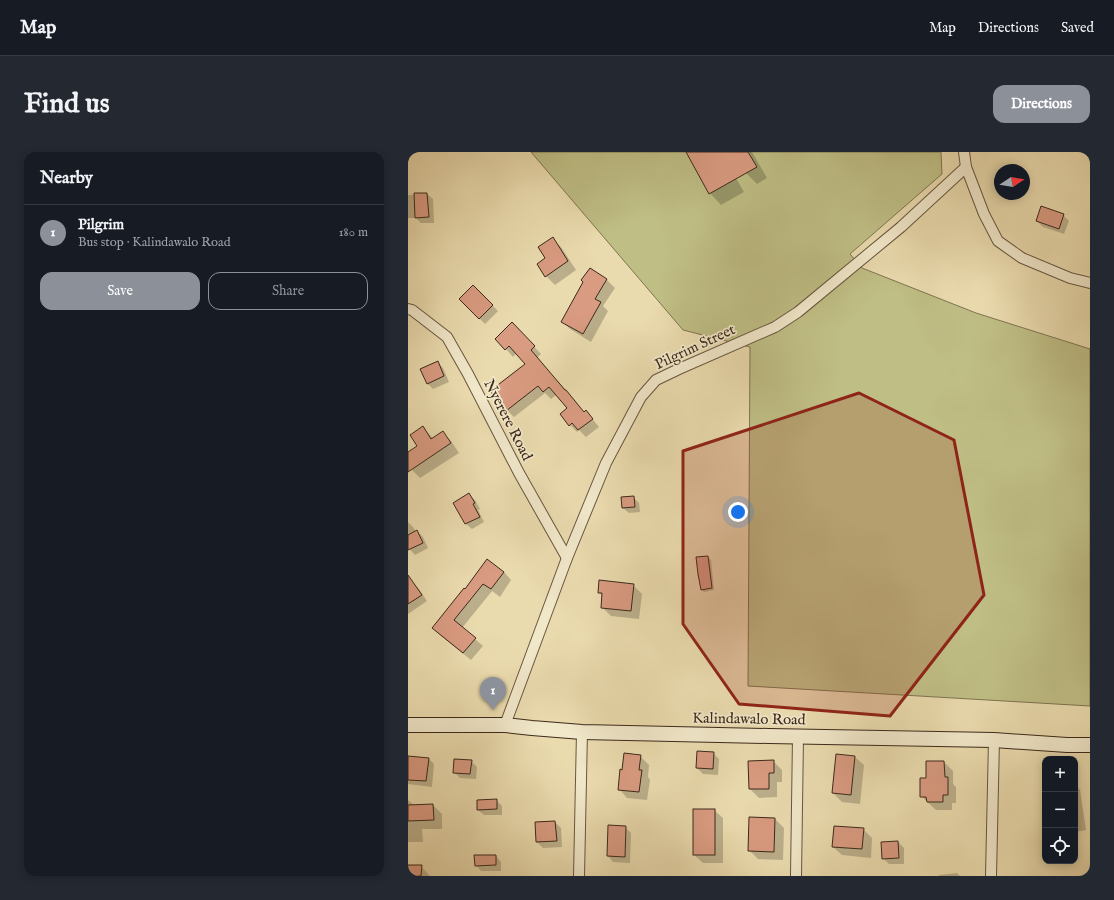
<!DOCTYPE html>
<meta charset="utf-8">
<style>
:root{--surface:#171b24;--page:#242831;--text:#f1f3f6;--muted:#9ea1a6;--line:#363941;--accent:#8c9099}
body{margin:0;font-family:"IM FELL English",serif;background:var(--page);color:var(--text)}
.controls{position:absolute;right:12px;bottom:12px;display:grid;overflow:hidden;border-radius:8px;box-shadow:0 2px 10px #0003}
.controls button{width:36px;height:36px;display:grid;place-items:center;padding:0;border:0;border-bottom:1px solid var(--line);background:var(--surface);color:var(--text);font:20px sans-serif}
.compass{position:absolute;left:586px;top:12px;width:36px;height:36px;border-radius:50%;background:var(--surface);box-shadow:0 2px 10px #0003;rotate:78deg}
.you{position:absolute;left:330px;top:360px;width:14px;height:14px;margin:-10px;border:3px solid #fff;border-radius:50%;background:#1a73e8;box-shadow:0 0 0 6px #1a73e833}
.badge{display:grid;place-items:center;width:26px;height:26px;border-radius:50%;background:var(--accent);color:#fff;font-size:13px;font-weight:700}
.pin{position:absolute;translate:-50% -33px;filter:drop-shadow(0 1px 2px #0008)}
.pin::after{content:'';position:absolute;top:21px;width:14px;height:12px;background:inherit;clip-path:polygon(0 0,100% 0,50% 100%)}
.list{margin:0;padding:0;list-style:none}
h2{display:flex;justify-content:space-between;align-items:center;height:52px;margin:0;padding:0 16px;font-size:17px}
h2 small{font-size:13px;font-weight:400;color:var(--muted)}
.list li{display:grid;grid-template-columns:26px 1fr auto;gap:12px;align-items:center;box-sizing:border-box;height:56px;padding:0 16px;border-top:1px solid var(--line)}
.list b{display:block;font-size:15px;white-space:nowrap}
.list p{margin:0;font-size:13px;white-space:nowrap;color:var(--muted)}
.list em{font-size:13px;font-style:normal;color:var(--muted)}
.actions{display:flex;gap:8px;padding:12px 16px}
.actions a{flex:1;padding:9px 0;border:1px solid var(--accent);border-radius:12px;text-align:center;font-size:14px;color:var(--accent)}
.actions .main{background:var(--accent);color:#fff}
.icon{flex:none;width:22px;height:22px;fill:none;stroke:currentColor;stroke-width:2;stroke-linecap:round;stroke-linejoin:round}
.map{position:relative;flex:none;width:682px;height:724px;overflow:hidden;border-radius:12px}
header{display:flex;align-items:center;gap:24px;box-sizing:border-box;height:56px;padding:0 20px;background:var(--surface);border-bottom:1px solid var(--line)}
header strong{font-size:19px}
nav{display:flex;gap:22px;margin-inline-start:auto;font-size:14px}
.intro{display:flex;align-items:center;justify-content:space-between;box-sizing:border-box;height:96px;padding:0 24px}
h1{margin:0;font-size:28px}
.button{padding:10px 18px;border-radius:12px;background:var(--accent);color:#fff;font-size:14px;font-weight:700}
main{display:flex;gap:24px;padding:0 24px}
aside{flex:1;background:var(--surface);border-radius:12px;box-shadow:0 2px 10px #0003}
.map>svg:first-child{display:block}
.green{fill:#bfbe85;stroke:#7e7450}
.shadow{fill:#0003}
.building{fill:#d99b81;stroke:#3c291b}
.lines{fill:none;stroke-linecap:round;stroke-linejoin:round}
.street-casing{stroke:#685640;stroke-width:12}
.secondary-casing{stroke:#3c291b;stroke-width:16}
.street{stroke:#f1e8ca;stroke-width:10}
.secondary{stroke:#f1e8ca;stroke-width:14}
.marked{fill:#8f2418;fill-opacity:0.2;stroke:#8f2418;stroke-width:3;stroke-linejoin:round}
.labels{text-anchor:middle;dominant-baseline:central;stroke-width:3.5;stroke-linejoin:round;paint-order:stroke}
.street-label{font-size:15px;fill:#3c291b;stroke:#f1e8ca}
</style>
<header>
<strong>Map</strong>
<nav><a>Map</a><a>Directions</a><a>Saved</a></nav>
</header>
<div class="intro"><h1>Find us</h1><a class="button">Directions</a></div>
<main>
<aside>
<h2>Nearby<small></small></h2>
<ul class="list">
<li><span class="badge">1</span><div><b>Pilgrim</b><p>Bus stop · Kalindawalo Road</p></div><em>180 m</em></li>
</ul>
<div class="actions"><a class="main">Save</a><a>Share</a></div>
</aside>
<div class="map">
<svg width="682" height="724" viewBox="0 0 682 724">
<rect width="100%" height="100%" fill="#eadbae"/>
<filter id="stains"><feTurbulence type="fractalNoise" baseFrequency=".005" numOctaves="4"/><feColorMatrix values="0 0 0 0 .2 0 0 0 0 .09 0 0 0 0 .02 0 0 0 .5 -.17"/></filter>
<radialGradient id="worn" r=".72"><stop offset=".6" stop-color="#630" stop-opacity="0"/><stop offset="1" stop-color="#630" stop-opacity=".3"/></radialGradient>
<polygon class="green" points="123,0 533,0 534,22 442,102 454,116 568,161 682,197 682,554 340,534 342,195 275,178"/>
<g class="shadow">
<polygon points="279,0 313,0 336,40 313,53 302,41"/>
<polygon points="329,0 344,0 359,26 349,32 338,21"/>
<polygon points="19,42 25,47 26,71 13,71 8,66 0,66 0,43"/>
<polygon points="655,63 661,69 656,82 635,75 629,69"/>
<polygon points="144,87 153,95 168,118 147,133 138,124 139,107"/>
<polygon points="183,117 199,128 207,136 195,154 200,159 183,190 162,177 154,169"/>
<polygon points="65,134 90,159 77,172 52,147"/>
<polygon points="112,179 133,202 129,206 165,246 176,261 178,259 191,275 178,285 171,278 169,280 162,273 160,257 148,243 143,247 137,241 106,265 99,258 119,212 109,201 105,205 98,197"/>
<polygon points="29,210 35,216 41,230 25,237 20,232 13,218"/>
<polygon points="15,276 25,286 34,280 43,289 51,301 12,326 3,317 0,312 0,301 11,294"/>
<polygon points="61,343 67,348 72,357 70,358 76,370 64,377 58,372 47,351"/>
<polygon points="225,345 231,351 232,360 221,361 215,356"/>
<polygon points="0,370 5,375 8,380 9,379 15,385 20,396 7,403 0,395"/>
<polygon points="300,405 303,408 306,438 296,440 294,438"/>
<polygon points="96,420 103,428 92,445 84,439 54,476 75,494 63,508 33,484 25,476 57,438"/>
<polygon points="5,432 11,437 19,449 0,462 0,435"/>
<polygon points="225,433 234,442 231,467 203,464 194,455 195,445 191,440"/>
<polygon points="290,600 305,601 311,607 310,623 295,622 289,616"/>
<polygon points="232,604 241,613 240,625 242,628 239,648 219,646 211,637 215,619"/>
<polygon points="0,605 20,606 26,612 24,635 0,632"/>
<polygon points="447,605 456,613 452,652 434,650 425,641"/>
<polygon points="63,609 69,615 68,627 52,626 46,620"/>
<polygon points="365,609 374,618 374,630 369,630 369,645 351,646 342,637"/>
<polygon points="536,610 545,619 545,632 548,635 548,651 544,651 544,658 528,658 513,644 519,627"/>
<polygon points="667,632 672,638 678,678 667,680"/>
<polygon points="0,648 7,654 25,653 34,662 34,677 14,677 15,690 0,690"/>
<polygon points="88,648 94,654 94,663 76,663 70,658"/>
<polygon points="306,658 315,666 315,711 295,711 286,703"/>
<polygon points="367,667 376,676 375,708 350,707 341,698"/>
<polygon points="147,670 153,676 154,695 135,696 129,690"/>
<polygon points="217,675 223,681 222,711 205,710 200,704"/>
<polygon points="455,677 464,686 463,706 434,703 425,695"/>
<polygon points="490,690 496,696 496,712 481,712 475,706"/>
<polygon points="88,704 93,710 93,719 73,719 68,713"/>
<polygon points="0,714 13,714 22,724 0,724"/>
<polygon points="549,721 552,724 531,724 531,723"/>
</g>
<g class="building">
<polygon points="278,0 340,0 349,15 301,42"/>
<polygon points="6,41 19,41 21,65 7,66"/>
<polygon points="633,54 656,62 651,77 628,69"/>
<polygon points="145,85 160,109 137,125 129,112 137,106 130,95"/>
<polygon points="182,116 199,127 187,147 193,150 175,182 153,170 175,130 173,128"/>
<polygon points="65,133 85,153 71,167 51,147"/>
<polygon points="104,170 127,194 123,198 157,238 158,238 176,260 178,258 185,267 170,278 164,271 161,274 152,262 159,256 141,235 135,240 130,234 98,259 82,239 117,212 101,194 97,198 87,187"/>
<polygon points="30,209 36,224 19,232 12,217"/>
<polygon points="15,274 23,287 35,279 43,291 0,320 0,300 9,294 2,283"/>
<polygon points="61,341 67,351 65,352 72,365 57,372 45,351"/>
<polygon points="226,344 227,355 214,356 213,345"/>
<polygon points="9,378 15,391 0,398 0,383"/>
<polygon points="300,404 304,436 293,438 290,422 288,405"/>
<polygon points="79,407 96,420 83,437 75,432 46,468 68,486 55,501 24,476 56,436 57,437"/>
<polygon points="0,423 14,443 0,452"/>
<polygon points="191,428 226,432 223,459 193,456 194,441 190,441"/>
<polygon points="289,599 306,600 305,617 288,616"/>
<polygon points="216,601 233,603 231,618 234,618 231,640 210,638 212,617 214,618"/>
<polygon points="428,602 447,604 443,643 424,641"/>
<polygon points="0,604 21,606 18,629 0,628"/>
<polygon points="46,607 64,608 62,622 45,621"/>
<polygon points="366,608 366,621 361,621 361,637 341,637 340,609"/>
<polygon points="518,609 536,609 537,625 540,625 540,643 535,643 535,650 519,650 518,645 512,645 512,626 518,626"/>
<polygon points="89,647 89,657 69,658 69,648"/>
<polygon points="25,652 26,668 0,669 0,653"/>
<rect x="285" y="657" width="22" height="46"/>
<polygon points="341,665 367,666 366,700 340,699"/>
<polygon points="147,669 149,689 128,690 127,670"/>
<polygon points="200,673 218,674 217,705 199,704"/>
<polygon points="426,674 456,676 454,697 424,695"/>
<polygon points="490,689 491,706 474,707 473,690"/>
<polygon points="66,703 88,703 88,713 67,714"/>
<polygon points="0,713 14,713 13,724 0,724"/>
</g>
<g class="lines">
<g class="street-casing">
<g id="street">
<polyline points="556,0 558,15 576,62 590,89 614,106 662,126 682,131"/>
<polyline points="0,157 4,158 39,185 60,222 111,321 159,406"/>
<polyline points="97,573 159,406 198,311 233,245 248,228 271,217 367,175 390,160 493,75 558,15"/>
<polyline points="171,724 174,580"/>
<polyline points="388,724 390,585"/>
<polyline points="583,724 586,588"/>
</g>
</g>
<g class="secondary-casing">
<polyline id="secondary" points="0,573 97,573 124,576 174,580 361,584 586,588 659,593 682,593"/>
</g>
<use href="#street" class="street"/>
<use href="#secondary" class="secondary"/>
</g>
<path class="marked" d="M451 241 546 288 576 443 482 564 331 552 275 472V299Z"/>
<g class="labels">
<g class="street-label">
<text transform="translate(287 195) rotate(-25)">Pilgrim Street</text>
<text transform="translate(100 268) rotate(63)">Nyerere Road</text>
<text transform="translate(341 567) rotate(1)">Kalindawalo Road</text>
</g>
</g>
<rect width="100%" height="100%" filter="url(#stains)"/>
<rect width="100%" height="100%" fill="url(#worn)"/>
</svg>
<div class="controls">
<button>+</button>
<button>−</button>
<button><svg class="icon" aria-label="locate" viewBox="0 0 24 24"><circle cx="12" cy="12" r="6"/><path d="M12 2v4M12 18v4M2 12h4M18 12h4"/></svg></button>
</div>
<svg class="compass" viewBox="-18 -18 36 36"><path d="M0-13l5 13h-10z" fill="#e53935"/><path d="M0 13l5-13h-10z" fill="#9ea1a6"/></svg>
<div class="you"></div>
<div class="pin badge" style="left:85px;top:558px">1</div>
</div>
</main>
